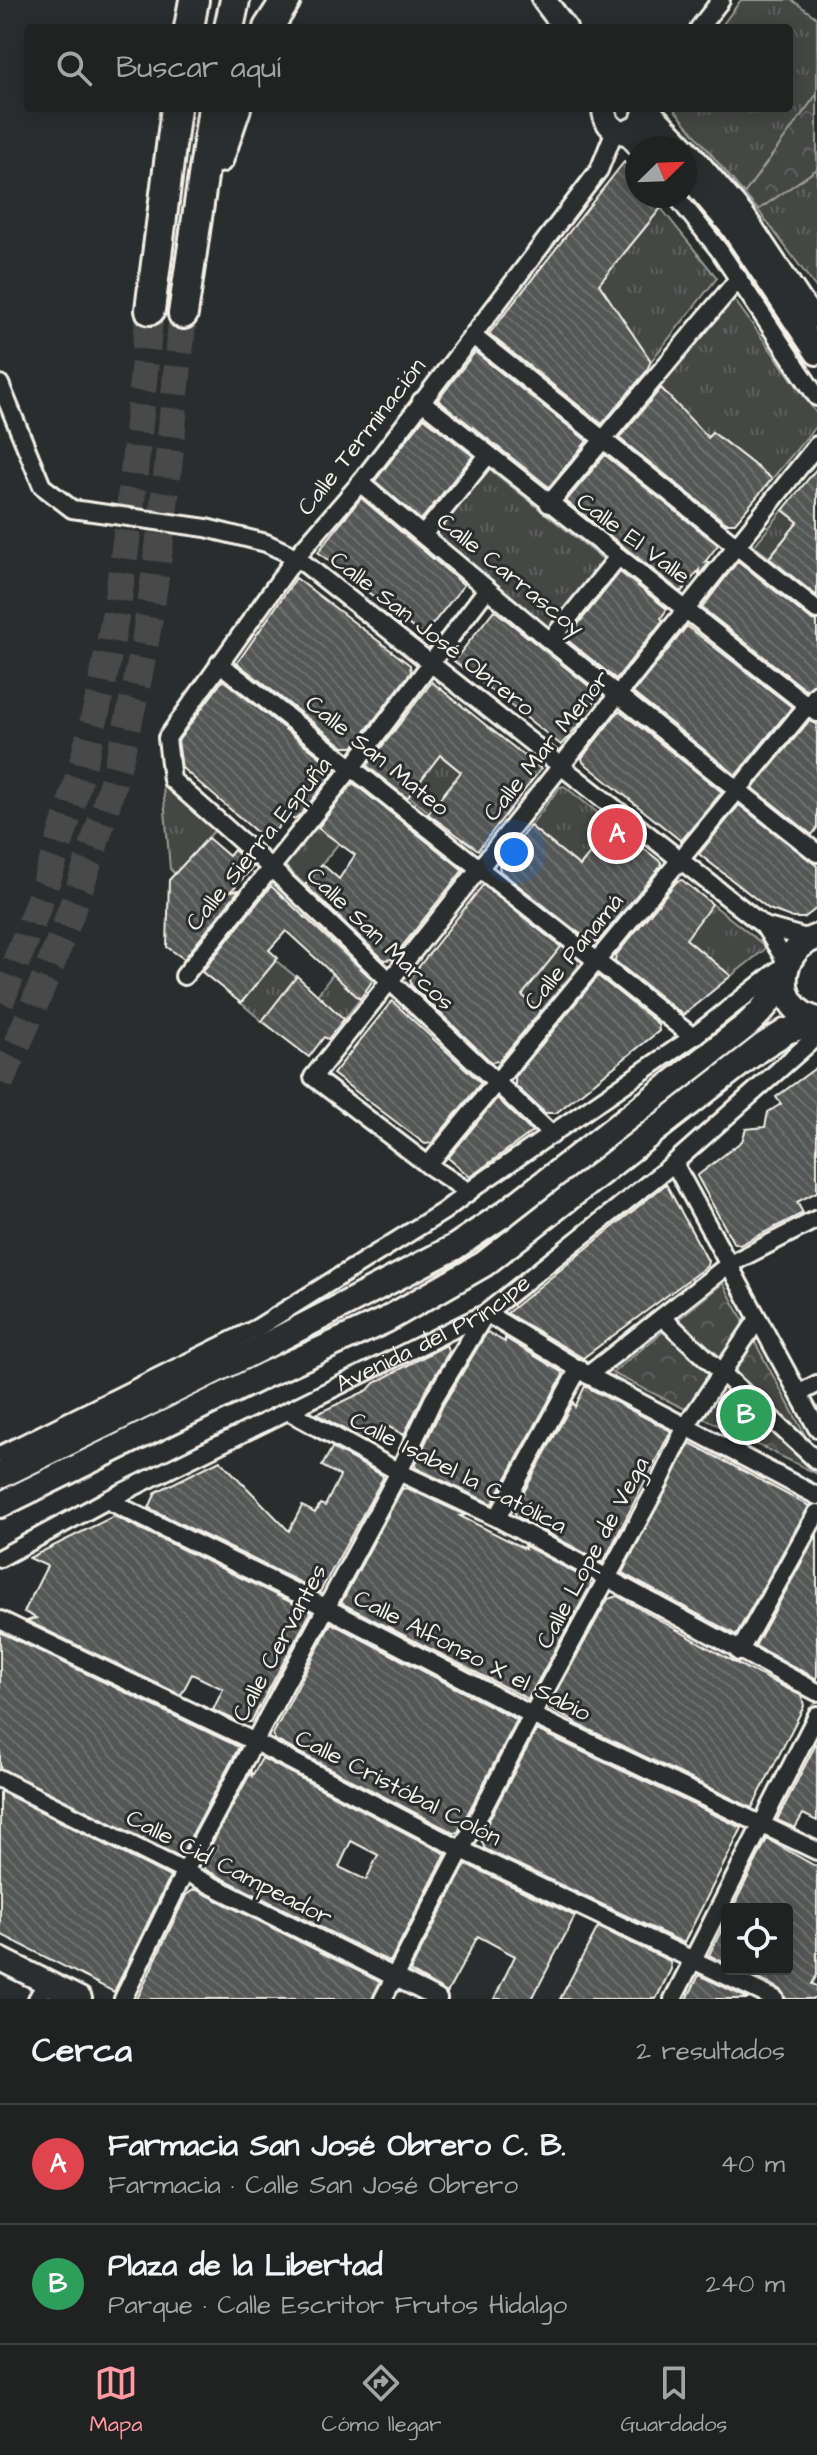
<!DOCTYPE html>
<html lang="es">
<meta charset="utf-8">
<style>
:root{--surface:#202222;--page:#2d2f2f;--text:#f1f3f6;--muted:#a2a4a5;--line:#3d3f40;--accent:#ff9aa2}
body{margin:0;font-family:"Architects Daughter",sans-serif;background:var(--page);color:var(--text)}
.controls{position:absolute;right:24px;bottom:24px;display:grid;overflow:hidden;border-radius:8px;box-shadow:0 4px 20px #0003}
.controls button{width:72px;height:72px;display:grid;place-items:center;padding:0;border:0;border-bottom:2px solid var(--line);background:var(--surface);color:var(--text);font:40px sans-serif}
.compass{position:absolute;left:625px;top:136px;width:72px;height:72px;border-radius:50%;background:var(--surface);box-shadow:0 4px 20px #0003;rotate:67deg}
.you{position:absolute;left:514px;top:852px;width:28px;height:28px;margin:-20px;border:6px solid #fff;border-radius:50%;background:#1a73e8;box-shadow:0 0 0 12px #1a73e833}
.badge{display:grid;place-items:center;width:52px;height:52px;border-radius:50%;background:var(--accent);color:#fff;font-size:26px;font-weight:700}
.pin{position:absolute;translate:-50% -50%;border:4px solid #fff;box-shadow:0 2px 8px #0006}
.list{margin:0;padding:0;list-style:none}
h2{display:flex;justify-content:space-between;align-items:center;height:104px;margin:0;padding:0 32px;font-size:34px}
h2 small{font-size:26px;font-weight:400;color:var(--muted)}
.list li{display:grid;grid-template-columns:52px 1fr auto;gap:24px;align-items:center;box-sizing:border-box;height:120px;padding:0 32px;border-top:2px solid var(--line)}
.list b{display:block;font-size:30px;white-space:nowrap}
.list p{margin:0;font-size:26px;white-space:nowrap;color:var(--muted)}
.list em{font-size:26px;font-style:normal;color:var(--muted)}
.icon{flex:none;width:44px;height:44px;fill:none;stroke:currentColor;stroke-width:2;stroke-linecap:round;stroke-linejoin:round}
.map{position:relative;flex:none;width:817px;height:1999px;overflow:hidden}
.search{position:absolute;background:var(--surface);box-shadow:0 4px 20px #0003;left:24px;right:24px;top:24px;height:88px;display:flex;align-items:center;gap:20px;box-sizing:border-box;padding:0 28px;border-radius:8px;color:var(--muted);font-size:30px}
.sheet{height:344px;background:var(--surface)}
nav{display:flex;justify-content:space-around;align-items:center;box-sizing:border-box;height:112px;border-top:2px solid var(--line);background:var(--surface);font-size:22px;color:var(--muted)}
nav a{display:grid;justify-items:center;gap:4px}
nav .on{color:var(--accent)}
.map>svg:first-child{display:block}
.grass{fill:url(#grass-tufts);stroke:#9c9c96;stroke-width:2}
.park{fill:url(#park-crowns);stroke:#9c9c96;stroke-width:2}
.building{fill:url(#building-back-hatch);stroke:#f4f1e8;stroke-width:2;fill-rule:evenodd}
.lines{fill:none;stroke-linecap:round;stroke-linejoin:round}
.highway-tunnel{stroke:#484a4a;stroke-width:28;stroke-dasharray:28 14;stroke-linecap:butt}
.street-casing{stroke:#f4f1e8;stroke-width:22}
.secondary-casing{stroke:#f4f1e8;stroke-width:28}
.primary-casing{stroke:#f4f1e8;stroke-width:30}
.highway-casing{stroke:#f4f1e8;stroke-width:34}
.street{stroke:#2a2d2e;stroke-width:16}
.secondary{stroke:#2a2d2e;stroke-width:22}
.primary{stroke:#2a2d2e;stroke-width:24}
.highway{stroke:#2a2d2e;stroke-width:28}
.labels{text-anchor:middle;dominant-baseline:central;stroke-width:6;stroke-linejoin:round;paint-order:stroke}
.street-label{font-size:24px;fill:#f4f1e8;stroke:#2a2d2e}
</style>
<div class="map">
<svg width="817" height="1999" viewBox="0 0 817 1999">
<defs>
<pattern id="grass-tufts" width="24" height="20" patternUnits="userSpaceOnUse" patternTransform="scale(2)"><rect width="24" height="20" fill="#444645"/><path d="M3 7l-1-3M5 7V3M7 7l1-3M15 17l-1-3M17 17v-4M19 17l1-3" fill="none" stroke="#606160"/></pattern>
<pattern id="park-crowns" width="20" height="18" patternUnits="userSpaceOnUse" patternTransform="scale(2)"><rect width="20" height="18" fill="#444645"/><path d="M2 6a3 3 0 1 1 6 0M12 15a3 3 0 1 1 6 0" fill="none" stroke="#606160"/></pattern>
<pattern id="building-back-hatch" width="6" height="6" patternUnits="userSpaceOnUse" patternTransform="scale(2)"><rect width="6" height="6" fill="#555756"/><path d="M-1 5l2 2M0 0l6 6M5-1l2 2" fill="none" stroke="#6e706e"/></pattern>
</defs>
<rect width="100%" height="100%" fill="#2a2d2e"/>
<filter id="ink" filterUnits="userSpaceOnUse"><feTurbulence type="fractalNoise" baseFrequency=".0125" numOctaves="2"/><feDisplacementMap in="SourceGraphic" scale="16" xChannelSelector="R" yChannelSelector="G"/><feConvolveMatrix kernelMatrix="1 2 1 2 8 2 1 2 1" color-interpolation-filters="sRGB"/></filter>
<g filter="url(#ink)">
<g class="grass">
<polygon points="741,0 792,0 817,18 817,94 744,194 673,108 789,108 789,28 720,28"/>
<polygon points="817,169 817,289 758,210"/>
<polygon points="661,208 717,278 651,361 599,284"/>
<polygon points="731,295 817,414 817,425 772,479 712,432 707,438 659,386"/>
<polygon points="487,467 604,560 548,630 433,536"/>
<polygon points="783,510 798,522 769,557 754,546"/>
<polygon points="440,755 461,772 429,812 409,796"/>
<polygon points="163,786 215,830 175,874 170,869"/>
<polygon points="564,786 613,825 580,866 530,826 560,787"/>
<polygon points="317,827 339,843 305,885 283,864"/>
<polygon points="712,904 765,946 764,950 731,976 686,939"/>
<polygon points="562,945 577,957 578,967 541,1011 522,995"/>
<polygon points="275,960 296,977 262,1021 241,1003"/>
<polygon points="333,974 360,999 344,1019 317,995"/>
</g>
<g class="park">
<polygon points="817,94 817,169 758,210 744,194"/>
<polygon points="723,1283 817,1457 817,1474 612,1373"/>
</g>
<g class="building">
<polygon points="624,162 637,179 637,196 651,196 661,208 599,284 651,361 646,372 602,424 489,334"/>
<polygon points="475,352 587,441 549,487 438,400"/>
<polygon points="661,388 708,438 712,432 772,479 735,523 726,523 619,438"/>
<polygon points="424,418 473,456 421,520 375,481"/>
<polygon points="605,455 718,545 705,562 710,562 699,575 699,570 681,592 566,501"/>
<polygon points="817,468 817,596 769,558 798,522 783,510"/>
<polygon points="361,498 464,585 423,636 318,552"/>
<polygon points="738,561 810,619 817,621 817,683 806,690 702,608"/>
<polygon points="620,572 667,609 661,618 663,620 616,679 566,639"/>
<polygon points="296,578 410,665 411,672 353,747 344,747 237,663"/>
<polygon points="494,610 600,695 582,717 586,717 561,745 454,661"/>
<polygon points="687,626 792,707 736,775 633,693"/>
<polygon points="223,680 334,768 335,771 301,814 294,819 288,815 267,841 182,768 178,741"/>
<polygon points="432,682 541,769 478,850 428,814 461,772 440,755 407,798 367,766"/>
<polygon points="618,712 621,712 722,792 681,841 583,762 582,758"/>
<polygon points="809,721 817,724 817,828 812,835 753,788"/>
<polygon points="353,783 463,870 392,959 384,960 305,885 322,864 339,879 355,855 318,828"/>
<polygon points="739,805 817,866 817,908 804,918 793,918 769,909 699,854"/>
<polygon points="613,825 661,862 661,866 598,942 593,942 575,930 500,871 499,865 530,826 580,866"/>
<polygon points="208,838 229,856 234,850 253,867 231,891 239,890 184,959 167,947 169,880"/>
<polygon points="682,880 712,904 686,939 731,976 683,1015 615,961 616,955 677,881"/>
<polygon points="483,885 561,947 522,995 541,1011 499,1061 491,1062 411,985 410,978"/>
<polygon points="271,886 373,980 360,999 286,931 269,950 278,958 241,1003 202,972"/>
<polygon points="297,976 344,1019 328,1039 324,1037 309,1057 262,1021"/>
<polygon points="598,976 658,1024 659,1031 556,1113 545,1113 515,1085 515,1077"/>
<polygon points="392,1001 481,1083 432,1143 425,1144 333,1074"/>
<polygon points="817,1067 817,1192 797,1202 803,1213 740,1245 733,1242 697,1176 742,1141 746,1129 765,1127 768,1112 781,1104 776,1097"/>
<polygon points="497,1098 532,1132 470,1177 448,1158"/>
<polygon points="666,1184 708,1261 707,1266 583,1358 507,1313"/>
<polygon points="487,1332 505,1342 505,1338 561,1372 563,1375 492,1504 416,1468 415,1465 443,1405"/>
<polygon points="446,1345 449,1352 424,1394 404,1435 382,1423 371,1444 316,1414 368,1390 374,1383"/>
<polygon points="585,1386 671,1431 603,1563 516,1516 514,1510 573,1402 575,1407"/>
<polygon points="690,1443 809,1506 736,1635 622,1573"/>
<polygon points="332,1448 382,1475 383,1478 320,1592 149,1508 156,1492 220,1460 289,1531 302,1506 315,1513 320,1504 325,1506 340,1476 322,1466"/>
<polygon points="407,1488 465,1515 460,1516 525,1549 524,1545 590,1581 591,1585 528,1699 341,1603 402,1489"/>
<polygon points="114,1516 311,1612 251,1722 239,1722 213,1710 223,1689 192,1674 181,1695 27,1621 36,1618 24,1612 47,1566 29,1558"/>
<polygon points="817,1535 817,1679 755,1646"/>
<polygon points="617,1596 734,1662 802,1696 804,1706 752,1808 575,1723 577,1723 548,1708 608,1599"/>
<polygon points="331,1623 517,1720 458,1832 454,1833 275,1740 273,1734"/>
<polygon points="0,1632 239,1747 180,1857 0,1768"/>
<polygon points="536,1731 539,1731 742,1828 684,1943 485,1849 480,1837"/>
<polygon points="817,1742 817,1821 803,1814 795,1828 777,1820"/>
<path d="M262 1758 446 1854 390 1962 204 1869 216 1847 209 1849 251 1772 252 1776ZM351 1841 378 1855 366 1880 339 1867Z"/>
<polygon points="0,1791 170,1877 114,1992 0,1934"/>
<polygon points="767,1839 817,1867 817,1975 812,1984 817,1986 817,1999 786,1999 780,1989 738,1969 787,1969 787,1909 732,1909"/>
<polygon points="468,1865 575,1916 532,1999 494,1999 515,1956 478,1936 447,1993 410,1971 465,1866"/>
<polygon points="195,1889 380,1982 372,1999 137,1999 186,1895"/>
<polygon points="727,1919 727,1964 709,1955"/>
<polygon points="598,1927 670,1961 671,1969 656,1999 560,1999"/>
<polygon points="699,1975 749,1999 687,1999"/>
</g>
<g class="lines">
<g class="highway-tunnel">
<path d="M0 1002C46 891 84 778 107 660 130 545 138 427 150 310"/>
<path d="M0 1082C62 948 113 809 141 663 163 548 171 430 183 314"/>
</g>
<g class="street-casing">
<g id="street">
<polyline points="699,28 721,0"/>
<polyline points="650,108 687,146 747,216 817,321"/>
<polyline points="625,133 637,148"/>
<polyline points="676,196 719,250 817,397"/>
<polyline points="473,336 817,610"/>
<polyline points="0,384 42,486 72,509 206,528 266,543 296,557 764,926 787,963 693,1037 479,1184 444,1211 257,1328 0,1455"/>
<polyline points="421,401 817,713"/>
<polyline points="360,483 550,641 817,853"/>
<polyline points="549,504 739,278"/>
<polyline points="423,535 488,455"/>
<polyline points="550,641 618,557"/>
<polyline points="219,663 693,1037"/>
<polyline points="764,926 810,939 816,936"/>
<polyline points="184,976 353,766 487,589"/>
<polyline points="552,1135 270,867 172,780 167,738 296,557 360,483 599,170 615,130"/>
<polyline points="674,1163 817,1428"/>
<polyline points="428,1165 817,694"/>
<polyline points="469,1192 428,1165 313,1077 817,445"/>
<polyline points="662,1317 817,1461"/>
<polyline points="588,1375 728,1265 817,1219"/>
<polyline points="800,1393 817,1384"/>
<polyline points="288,1411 399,1472 497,1518 817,1692"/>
<polyline points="107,1500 325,1607 532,1715 817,1851"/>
<polyline points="497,1518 579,1368"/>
<path id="s1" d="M0 1558 107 1500 486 1313 674 1163 817 1036"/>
<polyline points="0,1620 255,1742 462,1850 775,1999"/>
<polyline points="739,1652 817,1513"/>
<polyline points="0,1779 438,1999"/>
<polyline points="37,1999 47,1982"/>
<polyline points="123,1999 184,1873 399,1472 433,1400 486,1313 588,1375 817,1496"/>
<polyline points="383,1999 532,1715 659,1483 686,1426 758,1319"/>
<polyline points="673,1999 817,1715"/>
</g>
</g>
<g class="secondary-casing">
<g id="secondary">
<polyline points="544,0 565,28"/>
<path d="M604 108C604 121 611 131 625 133L641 125 646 108"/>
<polyline points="641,125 663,148"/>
<polyline points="685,172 732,227 817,353"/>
<polyline points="0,1959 80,1999"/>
</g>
</g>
<g class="primary-casing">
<g id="primary">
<path d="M817 937C775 950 773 1009 817 1020"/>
<path d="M0 1476 263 1347 455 1247 504 1214 747 1025C764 1009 775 996 784 974"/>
<polyline points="0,1505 265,1375 386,1320 484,1264 763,1046 787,1031 817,1022"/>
</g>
</g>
<g class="highway-casing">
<g id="highway">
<polyline points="189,28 194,0"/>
<polyline points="229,28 235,0"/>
<polyline points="268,28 286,0"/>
<polyline points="219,158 236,108"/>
<polyline points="150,310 176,108"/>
<polyline points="183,314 213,108"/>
</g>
</g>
<use href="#street" class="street"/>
<use href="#secondary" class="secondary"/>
<use href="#primary" class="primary"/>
<use href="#highway" class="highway"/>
</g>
</g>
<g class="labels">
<g class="street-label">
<text transform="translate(362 437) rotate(-52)">Calle Terminación</text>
<text transform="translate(633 539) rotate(37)">Calle El Valle</text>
<text transform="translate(510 575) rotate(39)">Calle Carrascoy</text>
<text transform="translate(432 634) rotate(38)">Calle San José Obrero</text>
<text transform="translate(547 746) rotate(-51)">Calle Mar Menor</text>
<text transform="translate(377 756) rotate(39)">Calle San Mateo</text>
<text transform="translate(259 844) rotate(-51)">Calle Sierra Espuña</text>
<text transform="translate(380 939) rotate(44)">Calle San Marcos</text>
<text transform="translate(574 952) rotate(-51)">Calle Panamá</text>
<text stroke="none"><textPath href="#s1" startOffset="488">Avenida del Príncipe</textPath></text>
<text transform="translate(458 1473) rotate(27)">Calle Isabel la Católica</text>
<text transform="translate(593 1553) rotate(-62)">Calle Lope de Vega</text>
<text transform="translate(280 1643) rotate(-62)">Calle Cervantes</text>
<text transform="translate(472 1656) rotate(27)">Calle Alfonso X el Sabio</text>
<text transform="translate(398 1788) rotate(27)">Calle Cristóbal Colón</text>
<text transform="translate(229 1868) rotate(27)">Calle Cid Campeador</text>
</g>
</g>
</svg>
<div class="controls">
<button><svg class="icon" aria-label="locate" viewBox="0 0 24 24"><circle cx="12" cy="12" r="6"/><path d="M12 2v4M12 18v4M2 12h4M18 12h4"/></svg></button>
</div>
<svg class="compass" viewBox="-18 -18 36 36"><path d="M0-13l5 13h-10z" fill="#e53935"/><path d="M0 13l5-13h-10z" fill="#a2a4a5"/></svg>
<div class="you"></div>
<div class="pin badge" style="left:617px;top:834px;background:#e0444e">A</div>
<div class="pin badge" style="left:746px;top:1415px;background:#2e9e5b">B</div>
<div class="search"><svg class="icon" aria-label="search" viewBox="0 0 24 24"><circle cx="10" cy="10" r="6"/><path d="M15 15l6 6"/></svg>Buscar aquí</div>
</div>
<section class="sheet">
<h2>Cerca<small>2 resultados</small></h2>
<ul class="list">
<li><span class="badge" style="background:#e0444e">A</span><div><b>Farmacia San José Obrero C. B.</b><p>Farmacia · Calle San José Obrero</p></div><em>40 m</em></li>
<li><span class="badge" style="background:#2e9e5b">B</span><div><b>Plaza de la Libertad</b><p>Parque · Calle Escritor Frutos Hidalgo</p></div><em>240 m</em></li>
</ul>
</section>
<nav>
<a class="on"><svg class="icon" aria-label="map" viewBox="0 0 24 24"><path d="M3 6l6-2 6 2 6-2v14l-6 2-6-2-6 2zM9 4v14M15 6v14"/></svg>Mapa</a>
<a><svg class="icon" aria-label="directions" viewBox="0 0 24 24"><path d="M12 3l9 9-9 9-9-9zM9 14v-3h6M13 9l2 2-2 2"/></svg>Cómo llegar</a>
<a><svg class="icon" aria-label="saved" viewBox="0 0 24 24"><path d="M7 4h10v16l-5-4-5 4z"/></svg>Guardados</a>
</nav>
